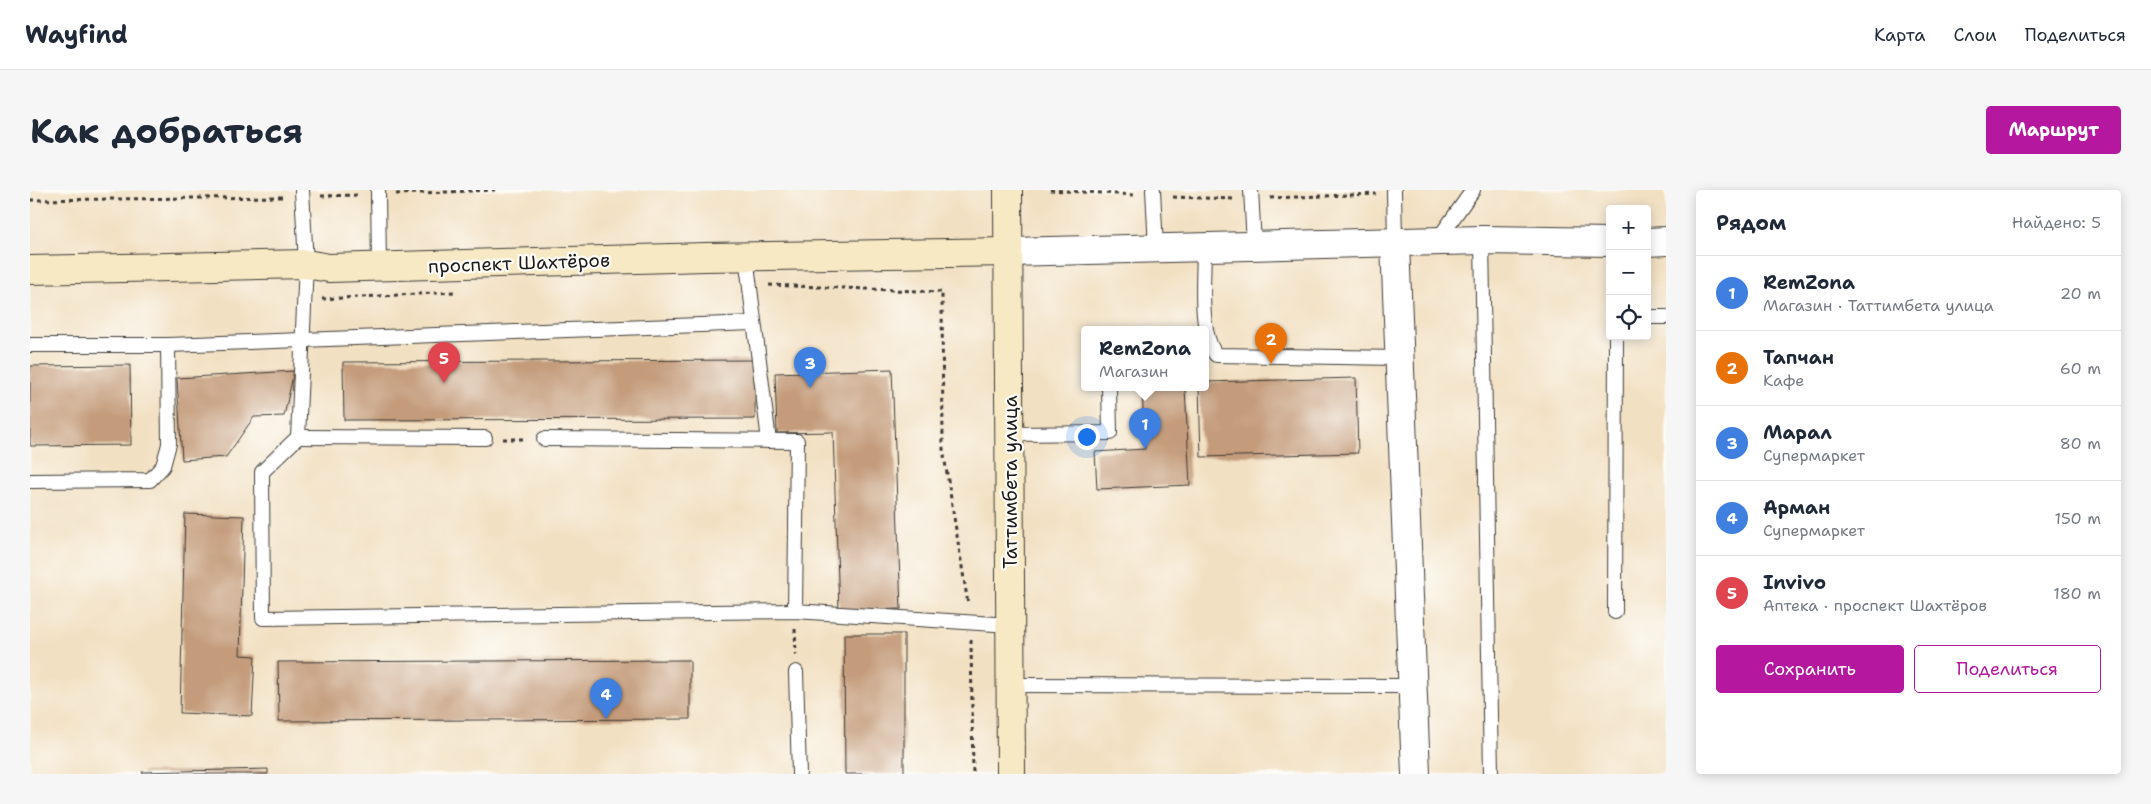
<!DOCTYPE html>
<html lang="ru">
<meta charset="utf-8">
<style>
:root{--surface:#fff;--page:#f6f6f7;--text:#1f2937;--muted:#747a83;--line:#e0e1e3;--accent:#b5179e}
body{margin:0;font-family:"Shantell Sans",sans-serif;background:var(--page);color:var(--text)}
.controls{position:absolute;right:15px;top:15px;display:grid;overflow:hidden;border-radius:5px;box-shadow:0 2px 12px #0003}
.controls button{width:45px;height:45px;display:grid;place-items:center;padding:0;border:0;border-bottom:1px solid var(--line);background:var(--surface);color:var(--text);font:25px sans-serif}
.you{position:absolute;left:1056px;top:246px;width:18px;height:18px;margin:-12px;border:4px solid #fff;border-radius:50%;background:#1a73e8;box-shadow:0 0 0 8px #1a73e833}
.badge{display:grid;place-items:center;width:32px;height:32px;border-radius:50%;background:var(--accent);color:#fff;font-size:16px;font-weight:700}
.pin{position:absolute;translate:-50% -41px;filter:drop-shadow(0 1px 2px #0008)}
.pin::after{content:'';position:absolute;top:26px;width:18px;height:15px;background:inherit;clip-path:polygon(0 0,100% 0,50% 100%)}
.popup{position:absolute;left:1051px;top:136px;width:128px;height:65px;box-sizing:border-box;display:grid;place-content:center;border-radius:5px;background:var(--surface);filter:drop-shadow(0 1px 4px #0005);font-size:16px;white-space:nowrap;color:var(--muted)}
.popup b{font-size:19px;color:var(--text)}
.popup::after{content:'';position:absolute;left:50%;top:100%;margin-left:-10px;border:10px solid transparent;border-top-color:var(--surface)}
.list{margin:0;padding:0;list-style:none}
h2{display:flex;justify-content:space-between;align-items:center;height:65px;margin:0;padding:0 20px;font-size:21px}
h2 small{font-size:16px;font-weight:400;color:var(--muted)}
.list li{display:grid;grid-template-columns:32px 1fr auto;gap:15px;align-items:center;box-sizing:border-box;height:75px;padding:0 20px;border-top:1px solid var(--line)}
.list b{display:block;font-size:19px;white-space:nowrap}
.list p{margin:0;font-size:16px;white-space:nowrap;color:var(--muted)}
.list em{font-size:16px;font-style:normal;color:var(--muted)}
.actions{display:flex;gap:10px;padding:15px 20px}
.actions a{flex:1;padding:11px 0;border:1px solid var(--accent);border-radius:5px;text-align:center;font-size:18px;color:var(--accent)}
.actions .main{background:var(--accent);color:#fff}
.icon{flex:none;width:28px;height:28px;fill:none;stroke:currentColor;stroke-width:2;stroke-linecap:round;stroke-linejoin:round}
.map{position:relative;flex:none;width:1636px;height:584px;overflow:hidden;border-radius:5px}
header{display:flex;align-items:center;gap:30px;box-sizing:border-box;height:70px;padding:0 25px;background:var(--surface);border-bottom:1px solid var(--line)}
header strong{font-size:24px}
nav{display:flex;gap:28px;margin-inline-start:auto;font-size:18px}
.intro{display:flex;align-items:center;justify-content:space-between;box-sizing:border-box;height:120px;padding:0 30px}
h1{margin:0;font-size:35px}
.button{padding:12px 22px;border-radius:5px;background:var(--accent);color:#fff;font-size:18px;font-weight:700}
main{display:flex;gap:30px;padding:0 30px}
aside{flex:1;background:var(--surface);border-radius:5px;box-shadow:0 2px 12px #0003}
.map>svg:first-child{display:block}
.building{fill:#c49c7c}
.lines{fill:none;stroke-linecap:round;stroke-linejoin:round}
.lane-casing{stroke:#3c3935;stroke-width:16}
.street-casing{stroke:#3c3935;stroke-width:30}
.secondary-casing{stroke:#3c3935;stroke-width:30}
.path{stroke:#3c3935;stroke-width:3;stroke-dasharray:4 4;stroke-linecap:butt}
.lane{stroke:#fff;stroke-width:14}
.street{stroke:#fff;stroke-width:28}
.secondary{stroke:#f7e9c3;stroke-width:28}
.labels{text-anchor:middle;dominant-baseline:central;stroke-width:4.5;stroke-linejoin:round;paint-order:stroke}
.street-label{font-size:19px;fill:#1c1c1c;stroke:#fdfcf7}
</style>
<header>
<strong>Wayfind</strong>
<nav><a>Карта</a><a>Слои</a><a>Поделиться</a></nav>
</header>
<div class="intro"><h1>Как добраться</h1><a class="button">Маршрут</a></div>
<main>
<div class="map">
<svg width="1636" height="584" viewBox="0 0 1636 584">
<rect width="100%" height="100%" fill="#fdfcf7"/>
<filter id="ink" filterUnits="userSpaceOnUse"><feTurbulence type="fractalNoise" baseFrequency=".02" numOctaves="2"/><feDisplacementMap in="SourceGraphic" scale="10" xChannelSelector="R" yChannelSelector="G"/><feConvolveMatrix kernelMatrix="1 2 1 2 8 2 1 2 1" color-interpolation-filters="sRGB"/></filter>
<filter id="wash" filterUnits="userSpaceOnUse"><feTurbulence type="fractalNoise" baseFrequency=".0096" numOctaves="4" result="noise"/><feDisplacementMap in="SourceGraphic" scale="20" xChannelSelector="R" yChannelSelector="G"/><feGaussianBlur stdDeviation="1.12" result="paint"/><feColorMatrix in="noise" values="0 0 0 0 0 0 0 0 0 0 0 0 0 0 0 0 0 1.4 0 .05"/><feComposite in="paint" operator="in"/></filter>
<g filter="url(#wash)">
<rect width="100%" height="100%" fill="#f2e0c2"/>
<g id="blocks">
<g class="building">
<polygon points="725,170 725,229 314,230 313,172"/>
<polygon points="100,175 101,255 0,256 0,176"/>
<polygon points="862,179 871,419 809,421 803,242 747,243 745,183"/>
<polygon points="264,181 254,226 224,227 196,267 152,270 147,188"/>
<polygon points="1326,188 1328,263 1171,267 1169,198 1175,198 1175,192"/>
<polygon points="1112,198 1155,198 1160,295 1067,299 1065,262 1115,259"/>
<polygon points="155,324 214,326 210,465 225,466 222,526 150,523"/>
<polygon points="814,444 874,444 874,584 815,584"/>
<polygon points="660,470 660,529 249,531 248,472"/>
<polygon points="238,579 238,584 113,584 112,582"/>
</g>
</g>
</g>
<g filter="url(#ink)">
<use href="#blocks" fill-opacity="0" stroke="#3c3935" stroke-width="1"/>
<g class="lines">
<g class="lane-casing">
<g id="lane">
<polyline points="272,0 276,74 268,247 232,282 233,428 765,421 980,435"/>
<polyline points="348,0 349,77"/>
<polyline points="1123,0 1126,58"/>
<polyline points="1221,0 1224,55"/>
<polyline points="1364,0 1365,53"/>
<polyline points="1452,50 1461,584"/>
<polyline points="1406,52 1443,0"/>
<path d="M1174 57C1174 86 1168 142 1186 165L1369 168"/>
<polyline points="716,66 739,251"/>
<polyline points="1617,127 1636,127"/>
<polyline points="0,155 138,155 139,254 133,276 120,290 0,291"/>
<polyline points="138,155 723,133"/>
<polyline points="979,244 1080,243 1079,198"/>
<polyline points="268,247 455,248"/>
<polyline points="514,249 767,251 765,421"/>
<polyline points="1585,422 1586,146"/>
<polyline points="766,482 769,584"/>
<polyline points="981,495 1384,496"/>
</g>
</g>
<g class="street-casing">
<g id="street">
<polyline points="1617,52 1636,51"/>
<polyline points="1365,53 1386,584"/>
<polyline points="978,62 1452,50 1580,52"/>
</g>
</g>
<g class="secondary-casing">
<g id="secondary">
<polyline points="978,0 981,584"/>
<polyline points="0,80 276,74 299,78 675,67 978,62"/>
</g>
</g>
<g class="path">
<polyline points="1020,0 1104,5"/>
<polyline points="366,4 465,0"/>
<polyline points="291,6 329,5"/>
<polyline points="1143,7 1204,9"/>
<polyline points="1240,8 1346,4"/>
<polyline points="0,10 254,7"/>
<polyline points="739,95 912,102 913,259 938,414"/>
<polyline points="292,109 425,102"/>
<polyline points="473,249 497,249"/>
<polyline points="765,439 766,465"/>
<polyline points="941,450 943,584"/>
</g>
<use href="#lane" class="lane"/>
<use href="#street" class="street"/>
<use href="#secondary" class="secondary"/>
</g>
</g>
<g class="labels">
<g class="street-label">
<text transform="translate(489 73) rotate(-2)">проспект Шахтёров</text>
<text transform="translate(980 292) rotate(-90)">Таттимбета улица</text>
</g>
</g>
</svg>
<div class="controls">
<button>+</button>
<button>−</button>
<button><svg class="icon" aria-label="locate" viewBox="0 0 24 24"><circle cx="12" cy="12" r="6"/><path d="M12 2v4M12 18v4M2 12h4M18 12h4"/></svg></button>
</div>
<div class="you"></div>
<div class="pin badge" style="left:1115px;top:259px;background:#3f7fe0">1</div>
<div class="popup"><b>RemZona</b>Магазин</div>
<div class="pin badge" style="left:1241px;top:174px;background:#e8710a">2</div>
<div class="pin badge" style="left:780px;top:198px;background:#3f7fe0">3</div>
<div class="pin badge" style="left:576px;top:529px;background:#3f7fe0">4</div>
<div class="pin badge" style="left:414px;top:193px;background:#e0444e">5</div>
</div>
<aside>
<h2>Рядом<small>Найдено: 5</small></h2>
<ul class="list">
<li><span class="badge" style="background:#3f7fe0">1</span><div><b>RemZona</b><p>Магазин · Таттимбета улица</p></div><em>20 m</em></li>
<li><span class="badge" style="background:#e8710a">2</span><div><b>Тапчан</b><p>Кафе</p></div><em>60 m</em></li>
<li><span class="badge" style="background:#3f7fe0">3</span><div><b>Марал</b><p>Супермаркет</p></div><em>80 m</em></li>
<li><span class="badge" style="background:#3f7fe0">4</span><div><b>Арман</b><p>Супермаркет</p></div><em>150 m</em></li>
<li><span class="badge" style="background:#e0444e">5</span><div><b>Invivo</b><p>Аптека · проспект Шахтёров</p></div><em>180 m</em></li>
</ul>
<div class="actions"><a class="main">Сохранить</a><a>Поделиться</a></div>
</aside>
</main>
